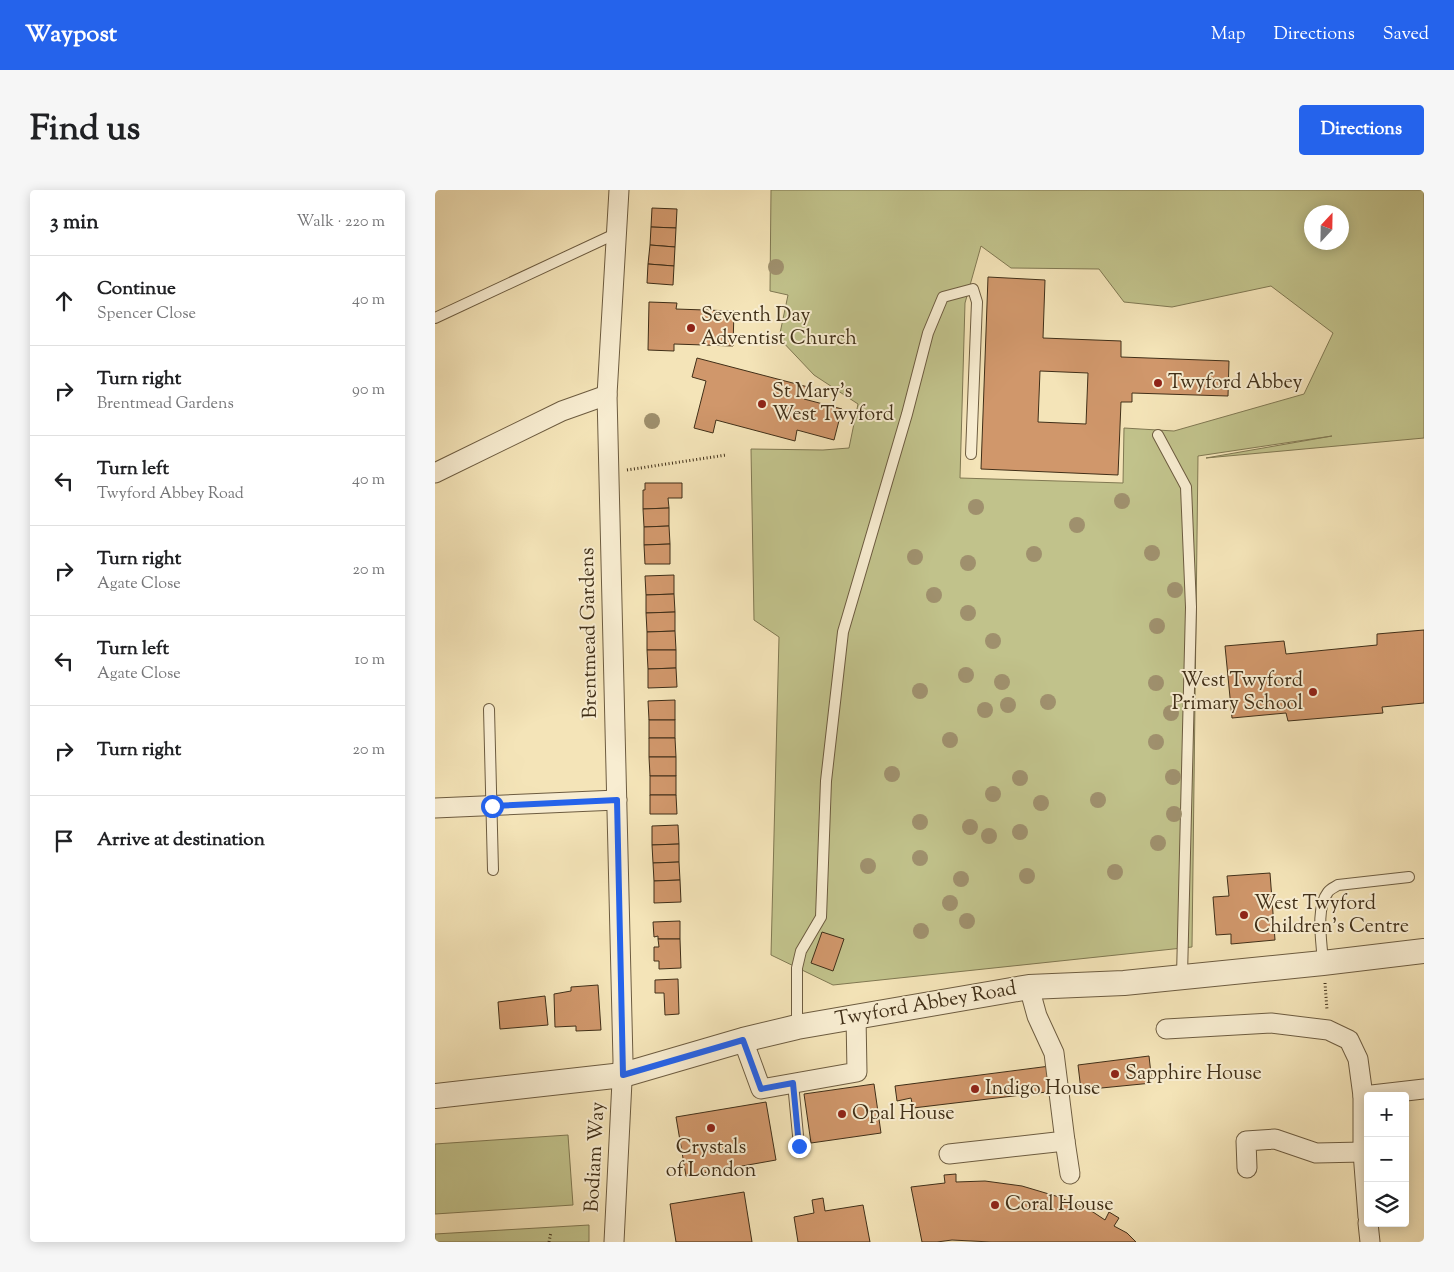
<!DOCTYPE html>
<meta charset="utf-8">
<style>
:root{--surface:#fff;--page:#f6f6f6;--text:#202124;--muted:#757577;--line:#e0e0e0;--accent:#2563eb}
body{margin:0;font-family:"Sorts Mill Goudy",serif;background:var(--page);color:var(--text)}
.controls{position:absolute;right:15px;bottom:15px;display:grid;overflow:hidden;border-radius:5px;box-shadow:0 2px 12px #0003}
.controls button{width:45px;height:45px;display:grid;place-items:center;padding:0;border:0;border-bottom:1px solid var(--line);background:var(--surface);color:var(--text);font:25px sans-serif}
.compass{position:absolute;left:869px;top:15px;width:45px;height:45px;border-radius:50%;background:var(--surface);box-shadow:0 2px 12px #0003;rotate:22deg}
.stop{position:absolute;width:15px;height:15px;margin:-11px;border:4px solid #2563eb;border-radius:50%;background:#fff}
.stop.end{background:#2563eb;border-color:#fff;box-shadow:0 1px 5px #0008}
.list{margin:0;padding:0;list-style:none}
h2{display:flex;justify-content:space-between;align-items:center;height:65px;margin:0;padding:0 20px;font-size:21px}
h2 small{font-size:16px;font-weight:400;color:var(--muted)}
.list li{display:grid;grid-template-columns:32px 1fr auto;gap:15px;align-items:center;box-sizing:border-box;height:90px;padding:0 20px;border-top:1px solid var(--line)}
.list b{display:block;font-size:19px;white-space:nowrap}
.list p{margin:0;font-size:16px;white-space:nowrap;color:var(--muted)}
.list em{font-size:16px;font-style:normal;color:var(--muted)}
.icon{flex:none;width:28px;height:28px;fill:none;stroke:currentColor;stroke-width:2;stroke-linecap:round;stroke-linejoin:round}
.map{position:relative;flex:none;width:989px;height:1052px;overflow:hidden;border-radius:5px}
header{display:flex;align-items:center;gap:30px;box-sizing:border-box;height:70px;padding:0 25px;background:var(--accent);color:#fff}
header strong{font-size:24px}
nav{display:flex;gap:28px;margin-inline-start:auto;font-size:18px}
.intro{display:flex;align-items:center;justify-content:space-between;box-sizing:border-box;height:120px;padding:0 30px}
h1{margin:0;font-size:35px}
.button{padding:12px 22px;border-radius:5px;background:var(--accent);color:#fff;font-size:18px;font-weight:700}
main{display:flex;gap:30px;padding:0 30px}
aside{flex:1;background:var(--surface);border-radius:5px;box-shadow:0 2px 12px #0003}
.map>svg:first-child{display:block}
.green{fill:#c1c28b;stroke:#807852;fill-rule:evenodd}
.building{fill:#d0976b;stroke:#402f18;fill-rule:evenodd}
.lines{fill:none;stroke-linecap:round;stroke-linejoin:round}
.service-casing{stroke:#6d5c40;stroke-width:12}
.minor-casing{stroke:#6d5c40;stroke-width:21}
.tertiary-casing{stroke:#6d5c40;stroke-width:26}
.path{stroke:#402f18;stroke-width:3;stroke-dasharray:1 2.5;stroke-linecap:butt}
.service{stroke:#f8edd1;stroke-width:10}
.minor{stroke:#f8edd1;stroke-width:19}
.tertiary{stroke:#f8edd1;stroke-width:24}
.tree{fill:#9f906d}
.route{stroke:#2563eb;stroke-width:6}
.poi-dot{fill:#8f2418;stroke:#f8edd1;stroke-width:2}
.labels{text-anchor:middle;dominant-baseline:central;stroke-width:4;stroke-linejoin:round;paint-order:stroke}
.poi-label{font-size:20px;fill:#402f18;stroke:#f8edd1;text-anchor:start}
.street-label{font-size:20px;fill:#402f18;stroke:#f8edd1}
</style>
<header>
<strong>Waypost</strong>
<nav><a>Map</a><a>Directions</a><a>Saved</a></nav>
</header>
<div class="intro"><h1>Find us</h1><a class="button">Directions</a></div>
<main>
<aside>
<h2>3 min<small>Walk · 220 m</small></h2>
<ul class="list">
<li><svg class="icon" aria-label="ahead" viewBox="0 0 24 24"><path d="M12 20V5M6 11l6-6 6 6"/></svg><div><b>Continue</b><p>Spencer Close</p></div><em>40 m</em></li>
<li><svg class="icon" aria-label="right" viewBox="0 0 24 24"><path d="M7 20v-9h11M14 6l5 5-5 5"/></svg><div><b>Turn right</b><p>Brentmead Gardens</p></div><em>90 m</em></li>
<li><svg class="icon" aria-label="left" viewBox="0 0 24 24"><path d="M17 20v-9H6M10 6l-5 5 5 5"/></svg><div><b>Turn left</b><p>Twyford Abbey Road</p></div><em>40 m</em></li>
<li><svg class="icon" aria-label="right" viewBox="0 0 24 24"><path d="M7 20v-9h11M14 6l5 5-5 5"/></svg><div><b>Turn right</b><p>Agate Close</p></div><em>20 m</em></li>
<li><svg class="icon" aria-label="left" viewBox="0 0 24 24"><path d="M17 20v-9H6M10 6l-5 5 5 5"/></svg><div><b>Turn left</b><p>Agate Close</p></div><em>10 m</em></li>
<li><svg class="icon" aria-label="right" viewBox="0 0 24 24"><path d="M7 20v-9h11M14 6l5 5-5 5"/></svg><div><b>Turn right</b></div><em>20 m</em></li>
<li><svg class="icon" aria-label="arrive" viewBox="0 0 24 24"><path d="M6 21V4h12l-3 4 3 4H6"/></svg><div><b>Arrive at destination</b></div></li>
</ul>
</aside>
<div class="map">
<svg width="989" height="1052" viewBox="0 0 989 1052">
<rect width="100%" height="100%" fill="#f4e4b8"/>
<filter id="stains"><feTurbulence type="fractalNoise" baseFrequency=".004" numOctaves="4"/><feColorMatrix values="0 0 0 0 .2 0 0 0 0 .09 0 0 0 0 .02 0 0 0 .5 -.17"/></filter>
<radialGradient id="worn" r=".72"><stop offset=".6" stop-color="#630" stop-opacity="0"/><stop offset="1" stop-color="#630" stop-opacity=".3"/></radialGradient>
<g class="green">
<path d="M336 0H989V248L771 268 897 246 763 266 757 757 398 795 336 765 344 447 319 430 316 259 388 260 414 258 423 214 379 185 344 148 353 105 335 101ZM876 22H906V52H876ZM546 56 576 78 664 79 689 112 737 117 836 96 898 143 869 204 739 241 689 238 688 293 525 288 530 113Z"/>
<polygon points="133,945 138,1015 0,1024 0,954"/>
<polygon points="154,1035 154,1052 0,1052 0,1044"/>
</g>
<g class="building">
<polygon points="217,18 242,19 241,38 216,37"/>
<polygon points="216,37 241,38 240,57 215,55"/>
<polygon points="215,55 240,57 239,76 213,74"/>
<polygon points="213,74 239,76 238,95 212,93"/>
<path d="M553 87 610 90 608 148 686 151V167L794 171 793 206 697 203V212H686L683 285 546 279ZM605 181 653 183 651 234 603 232Z"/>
<polygon points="214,112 242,113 241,119 299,121 298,156 239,154 239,161 213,160"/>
<polygon points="262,168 373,197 369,209 407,219 399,250 362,240 360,251 281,230 278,243 259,238 271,191 257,187"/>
<polygon points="210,293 247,293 247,308 233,308 234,318 208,319 208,300 210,300"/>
<polygon points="234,318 234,336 209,337 208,319"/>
<polygon points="234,336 235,354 209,355 209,337"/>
<polygon points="235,354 235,374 210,374 209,355"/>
<polygon points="239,385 239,404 211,405 210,386"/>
<polygon points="239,404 240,422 211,423 211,405"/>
<polygon points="240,422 240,441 212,442 211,423"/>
<polygon points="989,440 989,513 947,517 948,523 853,531 851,523 797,528 790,456 849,451 851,464 942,455 942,444"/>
<polygon points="240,441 241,460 212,460 212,442"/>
<polygon points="212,460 241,460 241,478 213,479"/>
<polygon points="241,478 242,497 213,498 213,479"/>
<polygon points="240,510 240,530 214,530 213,511"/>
<rect x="214" y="530" width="26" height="18"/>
<polygon points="214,548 240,548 241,567 214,567"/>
<polygon points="214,567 241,567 241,586 215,586"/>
<rect x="215" y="586" width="26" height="19"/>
<polygon points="215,605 241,605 242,624 215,624"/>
<polygon points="243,635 244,654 217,655 217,636"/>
<polygon points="244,654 244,672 218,673 217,655"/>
<polygon points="244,672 245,690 219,691 218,673"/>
<polygon points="835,683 840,750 796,754 796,744 781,745 778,707 794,706 792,686"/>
<polygon points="245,690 246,712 219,713 219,691"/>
<polygon points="245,731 245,749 223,749 223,746 219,747 218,732"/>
<polygon points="387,742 409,749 398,781 376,773"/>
<polygon points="223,749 245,749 246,778 224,779 224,771 219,771 219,757 224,757"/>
<polygon points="243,789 244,824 230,825 229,803 220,803 220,790"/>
<polygon points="163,795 166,840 141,841 141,836 120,837 119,804 136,801 136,797"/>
<polygon points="110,806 113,835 65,839 63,812"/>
<polygon points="714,866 717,893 646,900 643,875"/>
<polygon points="615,876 620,901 478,918 476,908 462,911 460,896"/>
<polygon points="439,894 446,943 376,953 369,904"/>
<polygon points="331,912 341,970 251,986 241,927"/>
<polygon points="521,984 521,992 550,991 587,996 624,1007 658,1022 670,1030 674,1022 684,1028 679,1036 692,1043 701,1052 556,1052 517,1050 502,1052 487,1052 476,997 510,993 509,985"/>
<polygon points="309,1002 317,1052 241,1052 235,1014"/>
<polygon points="388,1008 390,1021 428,1015 435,1052 363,1052 359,1027 379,1023 377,1010"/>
</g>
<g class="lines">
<g class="service-casing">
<g id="service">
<polyline points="0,128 180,44"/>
<polyline points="723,245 751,297 756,417 747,786"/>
<polyline points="54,519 58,680"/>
<path d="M888 773C887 753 880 719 893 702 895 699 900 697 903 695L974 687"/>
<polyline points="362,837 362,778 366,761 386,727 391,591 408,442 472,224 493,143 508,107 538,99 542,112 536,264"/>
<polyline points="358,893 364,956"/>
</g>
</g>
<g class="minor-casing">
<g id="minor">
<polyline points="0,283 127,221 172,205"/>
<polyline points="0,618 182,610"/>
<polyline points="731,839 836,833 893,840 914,850 923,869 928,906"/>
<polyline points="308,850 326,899 422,882 421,826"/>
<polyline points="630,951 635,984"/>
<polyline points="514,964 630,951 619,863 602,826 594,797"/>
<polyline points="812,978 811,951 840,949 881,963 928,962"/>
<polyline points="933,1027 928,962 928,906 989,899"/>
<polyline points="933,1033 935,1052"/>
<polyline points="179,1052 188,871 172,205 184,0"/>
</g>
</g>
<g class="tertiary-casing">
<polyline id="tertiary" points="0,906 188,885 308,850 362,837 594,797 689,793 888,773 989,761"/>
</g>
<g class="path">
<polyline points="192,280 291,265"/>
<polyline points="890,793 892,820"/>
<polyline points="114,1052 116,1042"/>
</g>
<use href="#service" class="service"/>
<use href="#minor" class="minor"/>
<use href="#tertiary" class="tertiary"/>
</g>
<g class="tree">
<circle cx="341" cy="77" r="8"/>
<circle cx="217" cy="231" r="8"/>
<circle cx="687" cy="311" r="8"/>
<circle cx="541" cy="317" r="8"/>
<circle cx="642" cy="335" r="8"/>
<circle cx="717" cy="363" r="8"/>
<circle cx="599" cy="364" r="8"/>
<circle cx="480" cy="367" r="8"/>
<circle cx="533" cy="373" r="8"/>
<circle cx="740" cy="400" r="8"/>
<circle cx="499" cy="405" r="8"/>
<circle cx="533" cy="423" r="8"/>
<circle cx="722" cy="436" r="8"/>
<circle cx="558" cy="451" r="8"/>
<circle cx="531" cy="485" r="8"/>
<circle cx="567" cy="492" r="8"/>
<circle cx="721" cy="493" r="8"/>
<circle cx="485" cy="501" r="8"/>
<circle cx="613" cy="512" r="8"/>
<circle cx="573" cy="515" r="8"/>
<circle cx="550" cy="520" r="8"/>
<circle cx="736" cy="523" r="8"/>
<circle cx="515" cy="550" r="8"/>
<circle cx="721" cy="552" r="8"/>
<circle cx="457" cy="584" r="8"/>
<circle cx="738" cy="587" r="8"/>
<circle cx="585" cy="588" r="8"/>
<circle cx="558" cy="604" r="8"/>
<circle cx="663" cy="610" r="8"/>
<circle cx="606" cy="613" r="8"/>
<circle cx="739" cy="624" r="8"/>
<circle cx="485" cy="632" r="8"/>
<circle cx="535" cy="637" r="8"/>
<circle cx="585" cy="642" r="8"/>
<circle cx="554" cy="646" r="8"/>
<circle cx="723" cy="653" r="8"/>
<circle cx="485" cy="668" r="8"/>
<circle cx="433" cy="676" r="8"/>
<circle cx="680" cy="682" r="8"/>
<circle cx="592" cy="686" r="8"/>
<circle cx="526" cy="689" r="8"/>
<circle cx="515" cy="713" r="8"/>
<circle cx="532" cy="731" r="8"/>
<circle cx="486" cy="741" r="8"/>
</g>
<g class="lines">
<polyline class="route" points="57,616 182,610 188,885 308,850 326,899 358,893 364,956"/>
</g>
<g class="poi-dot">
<circle cx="256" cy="138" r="5"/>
<circle cx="723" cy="193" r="5"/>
<circle cx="327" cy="214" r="5"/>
<circle cx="878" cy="502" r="5"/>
<circle cx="809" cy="725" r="5"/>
<circle cx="680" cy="884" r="5"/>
<circle cx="540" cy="899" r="5"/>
<circle cx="407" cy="924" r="5"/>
<circle cx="276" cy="938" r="5"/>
<circle cx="560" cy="1015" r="5"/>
</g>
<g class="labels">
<g class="poi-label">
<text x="266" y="126">Seventh Day<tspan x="266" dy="23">Adventist Church</tspan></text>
<text x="733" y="193">Twyford Abbey</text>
<text x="337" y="202">St Mary's<tspan x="337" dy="23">West Twyford</tspan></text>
<text x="868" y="491" text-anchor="end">West Twyford<tspan x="868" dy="23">Primary School</tspan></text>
<text x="819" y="714">West Twyford<tspan x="819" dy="23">Children's Centre</tspan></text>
<text x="690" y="884">Sapphire House</text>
<text x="550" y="899">Indigo House</text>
<text x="417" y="924">Opal House</text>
<text x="276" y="958" text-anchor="middle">Crystals<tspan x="276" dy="23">of London</tspan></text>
<text x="570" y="1015">Coral House</text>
</g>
<g class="street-label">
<text transform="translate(155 443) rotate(-91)">Brentmead Gardens</text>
<text transform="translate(491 815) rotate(-10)">Twyford Abbey Road</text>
<text transform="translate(161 967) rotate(-87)">Bodiam Way</text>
</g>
</g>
<rect width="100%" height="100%" filter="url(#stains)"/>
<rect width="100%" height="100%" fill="url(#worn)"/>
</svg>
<div class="controls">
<button>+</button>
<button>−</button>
<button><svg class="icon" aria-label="layers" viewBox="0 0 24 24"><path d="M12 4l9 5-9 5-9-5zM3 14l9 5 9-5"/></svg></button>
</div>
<svg class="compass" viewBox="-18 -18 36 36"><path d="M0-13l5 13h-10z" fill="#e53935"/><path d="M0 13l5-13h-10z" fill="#757577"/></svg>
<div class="stop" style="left:57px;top:616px"></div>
<div class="stop end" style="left:364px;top:956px"></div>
</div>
</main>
